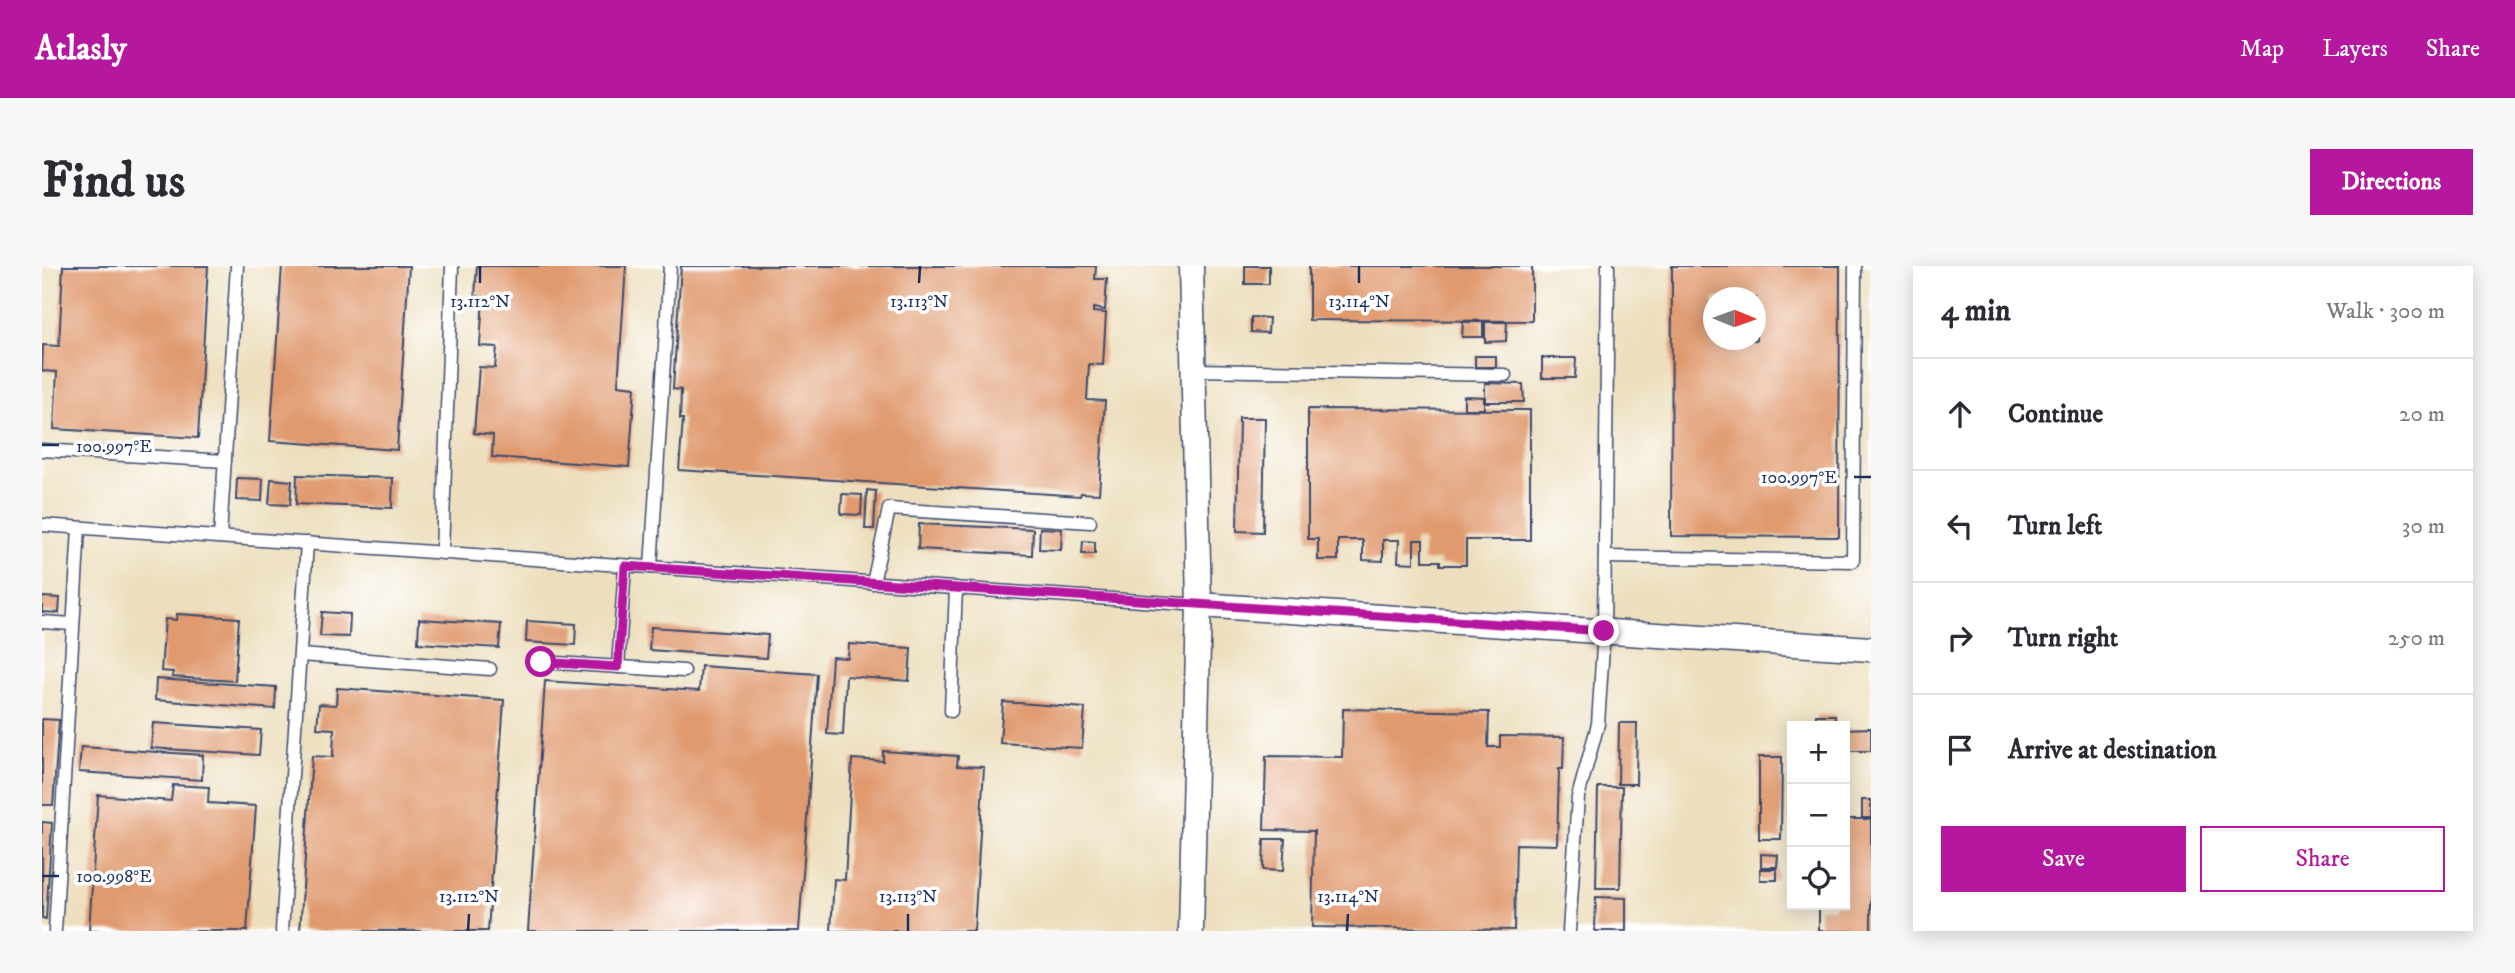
<!DOCTYPE html>
<meta charset="utf-8">
<style>
:root{--surface:#fff;--page:#f7f7f7;--text:#2b2b33;--muted:#7c7c81;--line:#e1e1e2;--accent:#b5179e}
body{margin:0;font-family:"IM FELL DW Pica",serif;background:var(--page);color:var(--text)}
.controls{position:absolute;right:21px;bottom:21px;display:grid;overflow:hidden;border-radius:0px;box-shadow:0 4px 18px #0003}
.controls button{width:63px;height:63px;display:grid;place-items:center;padding:0;border:0;border-bottom:2px solid var(--line);background:var(--surface);color:var(--text);font:35px sans-serif}
.compass{position:absolute;left:1661px;top:21px;width:63px;height:63px;border-radius:50%;background:var(--surface);box-shadow:0 4px 18px #0003;rotate:91deg}
.stop{position:absolute;width:21px;height:21px;margin:-16px;border:5px solid #b5179e;border-radius:50%;background:#fff}
.stop.end{background:#b5179e;border-color:#fff;box-shadow:0 2px 7px #0008}
.list{margin:0;padding:0;list-style:none}
h2{display:flex;justify-content:space-between;align-items:center;height:91px;margin:0;padding:0 28px;font-size:30px}
h2 small{font-size:23px;font-weight:400;color:var(--muted)}
.list li{display:grid;grid-template-columns:46px 1fr auto;gap:21px;align-items:center;box-sizing:border-box;height:112px;padding:0 28px;border-top:2px solid var(--line)}
.list b{display:block;font-size:26px;white-space:nowrap}
.list em{font-size:23px;font-style:normal;color:var(--muted)}
.actions{display:flex;gap:14px;padding:21px 28px}
.actions a{flex:1;padding:16px 0;border:2px solid var(--accent);border-radius:0px;text-align:center;font-size:24px;color:var(--accent)}
.actions .main{background:var(--accent);color:#fff}
.icon{flex:none;width:38px;height:38px;fill:none;stroke:currentColor;stroke-width:2;stroke-linecap:round;stroke-linejoin:round}
.map{position:relative;flex:none;width:1829px;height:665px;overflow:hidden;border-radius:0px}
header{display:flex;align-items:center;gap:42px;box-sizing:border-box;height:98px;padding:0 35px;background:var(--accent);color:#fff}
header strong{font-size:33px}
nav{display:flex;gap:38px;margin-inline-start:auto;font-size:24px}
.intro{display:flex;align-items:center;justify-content:space-between;box-sizing:border-box;height:168px;padding:0 42px}
h1{margin:0;font-size:49px}
.button{padding:18px 32px;border-radius:0px;background:var(--accent);color:#fff;font-size:24px;font-weight:700}
main{display:flex;gap:42px;padding:0 42px}
aside{flex:1;background:var(--surface);border-radius:0px;box-shadow:0 4px 18px #0003}
.map>svg:first-child{display:block}
.building{fill:#e09a6e;fill-rule:evenodd}
.lines{fill:none;stroke-linecap:round;stroke-linejoin:round}
.lane-casing{stroke:#3a496c;stroke-width:15}
.street-casing{stroke:#3a496c;stroke-width:27}
.lane{stroke:#fff;stroke-width:12}
.street{stroke:#fff;stroke-width:24}
.route{stroke:#b5179e;stroke-width:9}
.ticks{fill:none;stroke:#1b2f5e;stroke-width:2.5}
.ticks-label{font-size:18px;text-anchor:middle;fill:#1b2f5e;stroke:#fff;stroke-width:7;stroke-linejoin:round;paint-order:stroke}
</style>
<header>
<strong>Atlasly</strong>
<nav><a>Map</a><a>Layers</a><a>Share</a></nav>
</header>
<div class="intro"><h1>Find us</h1><a class="button">Directions</a></div>
<main>
<div class="map">
<svg width="1829" height="665" viewBox="0 0 1829 665">
<rect width="100%" height="100%" fill="#fff"/>
<filter id="ink" filterUnits="userSpaceOnUse"><feTurbulence type="fractalNoise" baseFrequency=".0143" numOctaves="2"/><feDisplacementMap in="SourceGraphic" scale="14" xChannelSelector="R" yChannelSelector="G"/><feConvolveMatrix kernelMatrix="1 2 1 2 8 2 1 2 1" color-interpolation-filters="sRGB"/></filter>
<filter id="wash" filterUnits="userSpaceOnUse"><feTurbulence type="fractalNoise" baseFrequency=".00686" numOctaves="4" result="noise"/><feDisplacementMap in="SourceGraphic" scale="28" xChannelSelector="R" yChannelSelector="G"/><feGaussianBlur stdDeviation="1.57" result="paint"/><feColorMatrix in="noise" values="0 0 0 0 0 0 0 0 0 0 0 0 0 0 0 0 0 1.4 0 .05"/><feComposite in="paint" operator="in"/></filter>
<g filter="url(#wash)">
<rect width="100%" height="100%" fill="#eddfbe"/>
<g id="blocks">
<g class="building">
<polygon points="21,0 166,0 156,172 12,163 15,106 0,105 1,79 17,80"/>
<polygon points="240,0 367,0 355,184 228,175"/>
<polygon points="435,0 584,0 576,119 593,121 587,201 450,191 451,169 432,167 437,101 453,102 455,81 438,80 441,31 433,30"/>
<polygon points="639,0 1054,0 1053,13 1065,13 1063,44 1051,42 1051,46 1064,47 1061,99 1047,98 1045,134 1063,135 1057,228 1039,227 1038,230 637,204 641,153 638,153 639,124 631,123"/>
<rect x="1203" y="0" width="24" height="18"/>
<polygon points="1267,0 1490,0 1490,55 1267,54"/>
<path d="M1630 0H1798L1797 271 1629 270ZM1672 32H1714V74H1672Z"/>
<polygon points="1209,51 1227,52 1226,67 1209,66"/>
<polygon points="1421,56 1441,56 1441,71 1420,71"/>
<polygon points="1443,56 1465,56 1464,75 1443,76"/>
<rect x="1433" y="90" width="21" height="11"/>
<polygon points="1500,92 1534,92 1533,112 1500,112"/>
<polygon points="1443,117 1481,118 1482,136 1443,136"/>
<polygon points="1422,130 1442,131 1442,143 1422,143"/>
<polygon points="1266,143 1488,144 1488,274 1424,274 1424,299 1398,299 1398,295 1381,295 1381,274 1372,274 1372,297 1356,296 1357,274 1341,274 1341,295 1321,294 1321,274 1296,274 1296,294 1276,294 1276,273 1266,273"/>
<polygon points="1197,152 1223,152 1221,266 1195,265"/>
<polygon points="255,209 351,212 350,242 254,238"/>
<polygon points="195,212 221,213 220,235 194,234"/>
<polygon points="229,213 250,215 248,239 227,238"/>
<polygon points="825,224 834,225 832,263 823,263"/>
<polygon points="800,228 820,229 819,249 799,248"/>
<polygon points="877,258 991,263 990,289 876,283"/>
<polygon points="998,262 1020,263 1019,284 997,283"/>
<polygon points="1041,275 1053,276 1053,288 1040,288"/>
<polygon points="0,331 18,332 17,347 0,346"/>
<polygon points="280,346 308,348 307,371 278,370"/>
<polygon points="135,348 197,352 193,415 130,411 131,406 119,405 123,353 134,354"/>
<polygon points="377,353 459,358 457,382 376,377"/>
<polygon points="485,355 534,358 533,379 484,376"/>
<polygon points="609,361 726,369 724,392 607,384"/>
<polygon points="807,378 869,382 867,415 804,410 801,469 785,468 790,391 806,392"/>
<polygon points="659,400 775,408 757,665 486,665 503,415 657,425"/>
<polygon points="114,413 234,421 233,443 113,434"/>
<polygon points="295,422 462,434 446,665 258,665 270,490 291,491 292,463 275,462 277,438 294,439"/>
<polygon points="961,436 1043,442 1040,482 958,477"/>
<polygon points="1301,443 1447,446 1446,481 1458,481 1458,470 1522,471 1521,503 1517,503 1515,579 1474,578 1472,664 1270,661 1272,565 1222,564 1224,490 1300,491"/>
<rect x="1774" y="449" width="19" height="11"/>
<polygon points="0,453 17,454 11,539 0,539"/>
<polygon points="111,457 219,464 217,489 109,482"/>
<polygon points="1577,457 1595,457 1594,518 1576,518"/>
<polygon points="1829,462 1829,485 1803,485 1803,463"/>
<polygon points="39,481 161,489 160,514 37,506"/>
<polygon points="841,485 916,490 915,500 942,501 932,665 789,665 792,613 803,614 810,493 841,495"/>
<polygon points="1717,491 1740,491 1739,573 1717,573"/>
<polygon points="131,519 167,521 166,537 214,540 205,665 47,665 56,529 129,535"/>
<polygon points="1556,521 1580,521 1578,622 1554,622"/>
<rect x="1820" y="534" width="9" height="18"/>
<polygon points="1803,553 1829,553 1829,665 1777,665 1777,642 1792,642 1792,639 1803,639"/>
<polygon points="0,556 10,557 4,653 0,652"/>
<polygon points="1222,573 1243,573 1241,605 1221,604"/>
<polygon points="1719,588 1736,589 1735,601 1719,601"/>
<rect x="1718" y="603" width="17" height="11"/>
<polygon points="1554,631 1584,632 1584,665 1553,665"/>
</g>
</g>
</g>
<g filter="url(#ink)">
<use href="#blocks" fill-opacity="0" stroke="#3a496c" stroke-width="2"/>
<g class="lines">
<g class="lane-casing">
<g id="lane">
<polyline points="1152,104 1463,109"/>
<polyline points="0,184 183,195"/>
<polyline points="0,259 1157,339"/>
<polyline points="178,271 195,0"/>
<polyline points="400,287 410,0"/>
<polyline points="1563,291 1811,295 1813,0"/>
<polyline points="609,301 628,0"/>
<polyline points="831,317 847,243 1048,256"/>
<polyline points="0,356 31,358"/>
<polyline points="258,389 448,403"/>
<polyline points="499,396 642,405"/>
<polyline points="576,401 583,300"/>
<polyline points="909,445 914,322"/>
<polyline points="13,665 37,262"/>
<polyline points="240,665 265,277"/>
<polyline points="1527,665 1536,531 1556,458 1562,365 1566,0"/>
</g>
</g>
<g class="street-casing">
<g id="street">
<polyline points="1149,0 1157,339 1149,665"/>
<polyline points="1157,339 1829,383"/>
</g>
</g>
<use href="#lane" class="lane"/>
<use href="#street" class="street"/>
</g>
</g>
<g class="lines" filter="url(#ink)">
<polyline class="route" points="499,396 576,401 583,300 1562,365"/>
</g>
<path class="ticks" d="M438 17V0M877 17 878 0M1317 17V0M0 179H17M1812 211H1829M0 610H17M426 665 427 648M866 665V648M1305 665 1306 648"/>
<g class="ticks-label">
<text x="438" y="41">13.112°N</text>
<text x="877" y="41">13.113°N</text>
<text x="1317" y="41">13.114°N</text>
<text x="72" y="186">100.997°E</text>
<text x="1757" y="217">100.997°E</text>
<text x="72" y="616">100.998°E</text>
<text x="427" y="636">13.112°N</text>
<text x="866" y="636">13.113°N</text>
<text x="1306" y="636">13.114°N</text>
</g>
</svg>
<div class="controls">
<button>+</button>
<button>−</button>
<button><svg class="icon" aria-label="locate" viewBox="0 0 24 24"><circle cx="12" cy="12" r="6"/><path d="M12 2v4M12 18v4M2 12h4M18 12h4"/></svg></button>
</div>
<svg class="compass" viewBox="-18 -18 36 36"><path d="M0-13l5 13h-10z" fill="#e53935"/><path d="M0 13l5-13h-10z" fill="#7c7c81"/></svg>
<div class="stop" style="left:499px;top:396px"></div>
<div class="stop end" style="left:1562px;top:365px"></div>
</div>
<aside>
<h2>4 min<small>Walk · 300 m</small></h2>
<ul class="list">
<li><svg class="icon" aria-label="ahead" viewBox="0 0 24 24"><path d="M12 20V5M6 11l6-6 6 6"/></svg><div><b>Continue</b></div><em>20 m</em></li>
<li><svg class="icon" aria-label="left" viewBox="0 0 24 24"><path d="M17 20v-9H6M10 6l-5 5 5 5"/></svg><div><b>Turn left</b></div><em>30 m</em></li>
<li><svg class="icon" aria-label="right" viewBox="0 0 24 24"><path d="M7 20v-9h11M14 6l5 5-5 5"/></svg><div><b>Turn right</b></div><em>250 m</em></li>
<li><svg class="icon" aria-label="arrive" viewBox="0 0 24 24"><path d="M6 21V4h12l-3 4 3 4H6"/></svg><div><b>Arrive at destination</b></div></li>
</ul>
<div class="actions"><a class="main">Save</a><a>Share</a></div>
</aside>
</main>
